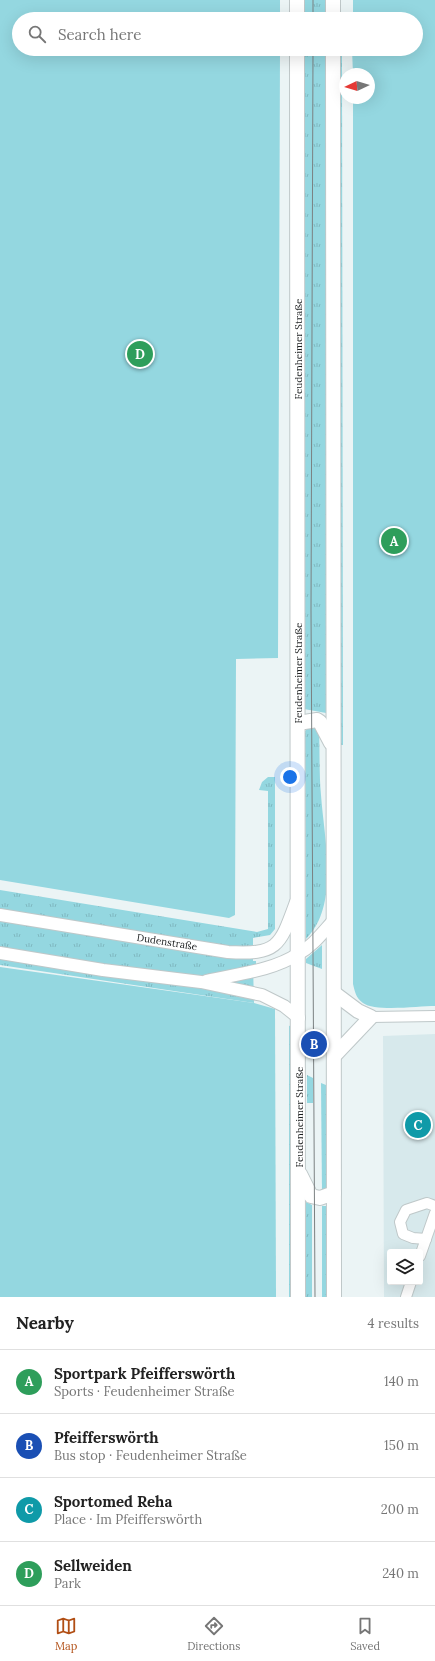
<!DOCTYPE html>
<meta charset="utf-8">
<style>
:root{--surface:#fff;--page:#f6f6f6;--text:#222;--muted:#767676;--line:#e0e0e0;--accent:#b14e14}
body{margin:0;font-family:Lora,serif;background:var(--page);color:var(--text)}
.controls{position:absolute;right:12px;bottom:12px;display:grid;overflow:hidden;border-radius:4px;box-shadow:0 4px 16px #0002}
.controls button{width:36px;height:36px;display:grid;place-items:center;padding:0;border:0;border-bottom:1px solid var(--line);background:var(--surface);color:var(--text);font:20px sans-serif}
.compass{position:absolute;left:339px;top:68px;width:36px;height:36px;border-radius:50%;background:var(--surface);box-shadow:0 4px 16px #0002;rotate:266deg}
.you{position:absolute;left:290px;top:777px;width:14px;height:14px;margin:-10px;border:3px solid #fff;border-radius:50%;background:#1a73e8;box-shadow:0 0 0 6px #1a73e833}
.badge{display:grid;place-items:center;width:26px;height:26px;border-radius:50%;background:var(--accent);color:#fff;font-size:13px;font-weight:700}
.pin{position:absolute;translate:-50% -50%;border:2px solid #fff;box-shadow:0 1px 4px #0006}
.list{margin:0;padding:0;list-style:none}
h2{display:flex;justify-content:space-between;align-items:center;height:52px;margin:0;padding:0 16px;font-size:17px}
h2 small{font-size:13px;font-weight:400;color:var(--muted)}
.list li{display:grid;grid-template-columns:26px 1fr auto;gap:12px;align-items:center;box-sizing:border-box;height:64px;padding:0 16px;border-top:1px solid var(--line)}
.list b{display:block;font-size:15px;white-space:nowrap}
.list p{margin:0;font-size:13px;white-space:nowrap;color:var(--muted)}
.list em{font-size:13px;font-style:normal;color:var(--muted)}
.icon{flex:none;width:22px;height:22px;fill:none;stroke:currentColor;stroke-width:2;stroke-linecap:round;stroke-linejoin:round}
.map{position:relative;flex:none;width:435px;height:1297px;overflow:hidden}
.search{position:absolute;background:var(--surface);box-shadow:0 4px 16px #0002;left:12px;right:12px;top:12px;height:44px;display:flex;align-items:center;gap:10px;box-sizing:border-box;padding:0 14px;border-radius:22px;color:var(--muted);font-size:15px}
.sheet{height:308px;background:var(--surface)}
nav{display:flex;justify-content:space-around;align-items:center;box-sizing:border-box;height:56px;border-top:1px solid var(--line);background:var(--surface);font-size:11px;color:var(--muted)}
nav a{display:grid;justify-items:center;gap:2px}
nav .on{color:var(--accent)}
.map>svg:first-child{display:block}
.built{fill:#d7e9ec;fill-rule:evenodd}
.grass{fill:url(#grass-tufts)}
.garden{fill:#94d7e0}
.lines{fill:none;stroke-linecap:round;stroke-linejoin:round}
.minor-casing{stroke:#bfc8c9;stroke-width:12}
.tertiary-casing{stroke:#bfc8c9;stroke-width:14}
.secondary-casing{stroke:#bfc8c9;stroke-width:16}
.minor{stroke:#fff;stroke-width:10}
.tertiary{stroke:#fff;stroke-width:12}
.secondary{stroke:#fff;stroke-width:14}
.tram{stroke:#7b8182;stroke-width:1}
.labels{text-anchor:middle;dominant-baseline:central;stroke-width:3;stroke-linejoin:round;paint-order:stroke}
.street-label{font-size:10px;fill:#1b1e1f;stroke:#fff}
</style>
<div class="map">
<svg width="435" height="1297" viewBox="0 0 435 1297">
<defs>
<pattern id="grass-tufts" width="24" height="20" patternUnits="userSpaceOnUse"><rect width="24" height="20" fill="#94d7e0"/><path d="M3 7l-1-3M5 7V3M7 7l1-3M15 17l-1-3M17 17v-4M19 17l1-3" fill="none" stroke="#7fb8c0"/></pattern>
</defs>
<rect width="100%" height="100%" fill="#ebf4f5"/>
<path class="built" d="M435 1034V1297H384L383 1036ZM390 1252H420V1282H390Z"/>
<g class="grass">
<rect x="304" y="0" width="21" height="19"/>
<polygon points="304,49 326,49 326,713 304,709"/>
<polygon points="339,49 342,49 343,745 340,745"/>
<path d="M310 726 316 727 319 731C320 752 319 774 321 795 324 839 340 905 306 939L305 731Z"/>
<polygon points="268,777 275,777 275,929 270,935 253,938 253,961 256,961 256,964 253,965 254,1003 0,965 0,890 257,932 268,929 268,791 259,790 262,782"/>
<polygon points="322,945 322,969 306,963 306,959"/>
<polygon points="292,1025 292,1297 289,1297 289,1026"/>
<polygon points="307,1075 313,1078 313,1103 307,1103"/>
<polygon points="321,1083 326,1085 327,1192 322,1194"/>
<polygon points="306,1202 312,1205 312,1297 306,1297"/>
<rect x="322" y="1206" width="4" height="91"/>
</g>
<g class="garden">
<polygon points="0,0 280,0 280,19 19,19 19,49 280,49 278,658 236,659 235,915 229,918 0,880"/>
<path d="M353 0H435V1006C419 1006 375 1012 363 1003 356 998 355 992 353 984V98H369V74H353L352 49H416V19H353Z"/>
<polygon points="0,967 254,1003 275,1009 276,1297 0,1297"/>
</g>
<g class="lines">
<g class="minor-casing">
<g id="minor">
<polyline points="371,1017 435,1016"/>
<polyline points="426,1239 413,1238 403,1234 400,1222 406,1210 427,1203 435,1206"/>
<polyline points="420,1256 435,1213"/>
<polyline points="406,1297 411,1282"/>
</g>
</g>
<g class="tertiary-casing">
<g id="tertiary">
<path d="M0 915 228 952C278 955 280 946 296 902"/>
<polyline points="0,953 103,970 201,982 262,995 284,1006 299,1018"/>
<path d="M206 981C236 974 272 971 298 954 313 946 323 932 334 920"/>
</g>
</g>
<g class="secondary-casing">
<g id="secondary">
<polyline points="297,0 297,19"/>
<polyline points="333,19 333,0"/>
<polyline points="297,49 298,1297"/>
<polyline points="333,49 334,1297"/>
<polyline points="298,723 317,720 320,722 331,743"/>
<polyline points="334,993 358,1011 371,1017 334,1056"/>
<polyline points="300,1174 311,1196 320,1198 334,1193"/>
</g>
</g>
<use href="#minor" class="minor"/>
<use href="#tertiary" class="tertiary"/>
<use href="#secondary" class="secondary"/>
<g class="tram">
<polyline points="313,19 313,0"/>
<polyline points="313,49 311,610 315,1297"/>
</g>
</g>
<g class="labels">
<g class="street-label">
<text transform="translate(298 349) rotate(-90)">Feudenheimer Straße</text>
<text transform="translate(298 673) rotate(-90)">Feudenheimer Straße</text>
<text transform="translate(167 942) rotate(9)">Dudenstraße</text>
<text transform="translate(299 1117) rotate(-90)">Feudenheimer Straße</text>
</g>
</g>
</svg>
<div class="controls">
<button><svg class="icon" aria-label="layers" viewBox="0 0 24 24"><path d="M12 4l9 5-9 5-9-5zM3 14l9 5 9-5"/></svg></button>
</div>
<svg class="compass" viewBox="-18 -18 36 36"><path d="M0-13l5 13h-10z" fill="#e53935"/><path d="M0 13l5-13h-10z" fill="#767676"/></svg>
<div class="you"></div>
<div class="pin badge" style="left:394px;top:541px;background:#2e9e5b">A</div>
<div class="pin badge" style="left:314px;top:1044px;background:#1a4fb4">B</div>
<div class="pin badge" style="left:418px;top:1125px;background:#0f9aa8">C</div>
<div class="pin badge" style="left:140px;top:354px;background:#2e9e5b">D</div>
<div class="search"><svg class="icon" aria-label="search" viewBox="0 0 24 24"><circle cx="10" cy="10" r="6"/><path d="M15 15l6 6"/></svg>Search here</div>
</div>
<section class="sheet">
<h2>Nearby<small>4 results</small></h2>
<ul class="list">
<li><span class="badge" style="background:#2e9e5b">A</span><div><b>Sportpark Pfeifferswörth</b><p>Sports · Feudenheimer Straße</p></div><em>140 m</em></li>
<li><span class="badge" style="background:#1a4fb4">B</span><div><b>Pfeifferswörth</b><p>Bus stop · Feudenheimer Straße</p></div><em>150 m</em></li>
<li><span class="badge" style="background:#0f9aa8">C</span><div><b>Sportomed Reha</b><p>Place · Im Pfeifferswörth</p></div><em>200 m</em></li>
<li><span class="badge" style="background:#2e9e5b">D</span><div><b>Sellweiden</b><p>Park</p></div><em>240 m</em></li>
</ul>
</section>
<nav>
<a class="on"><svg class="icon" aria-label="map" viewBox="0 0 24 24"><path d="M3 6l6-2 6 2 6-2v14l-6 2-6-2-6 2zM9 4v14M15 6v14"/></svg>Map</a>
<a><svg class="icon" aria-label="directions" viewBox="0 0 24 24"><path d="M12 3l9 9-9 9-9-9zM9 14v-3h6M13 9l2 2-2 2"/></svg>Directions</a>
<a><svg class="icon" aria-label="saved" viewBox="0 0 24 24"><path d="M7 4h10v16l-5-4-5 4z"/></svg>Saved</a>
</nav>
